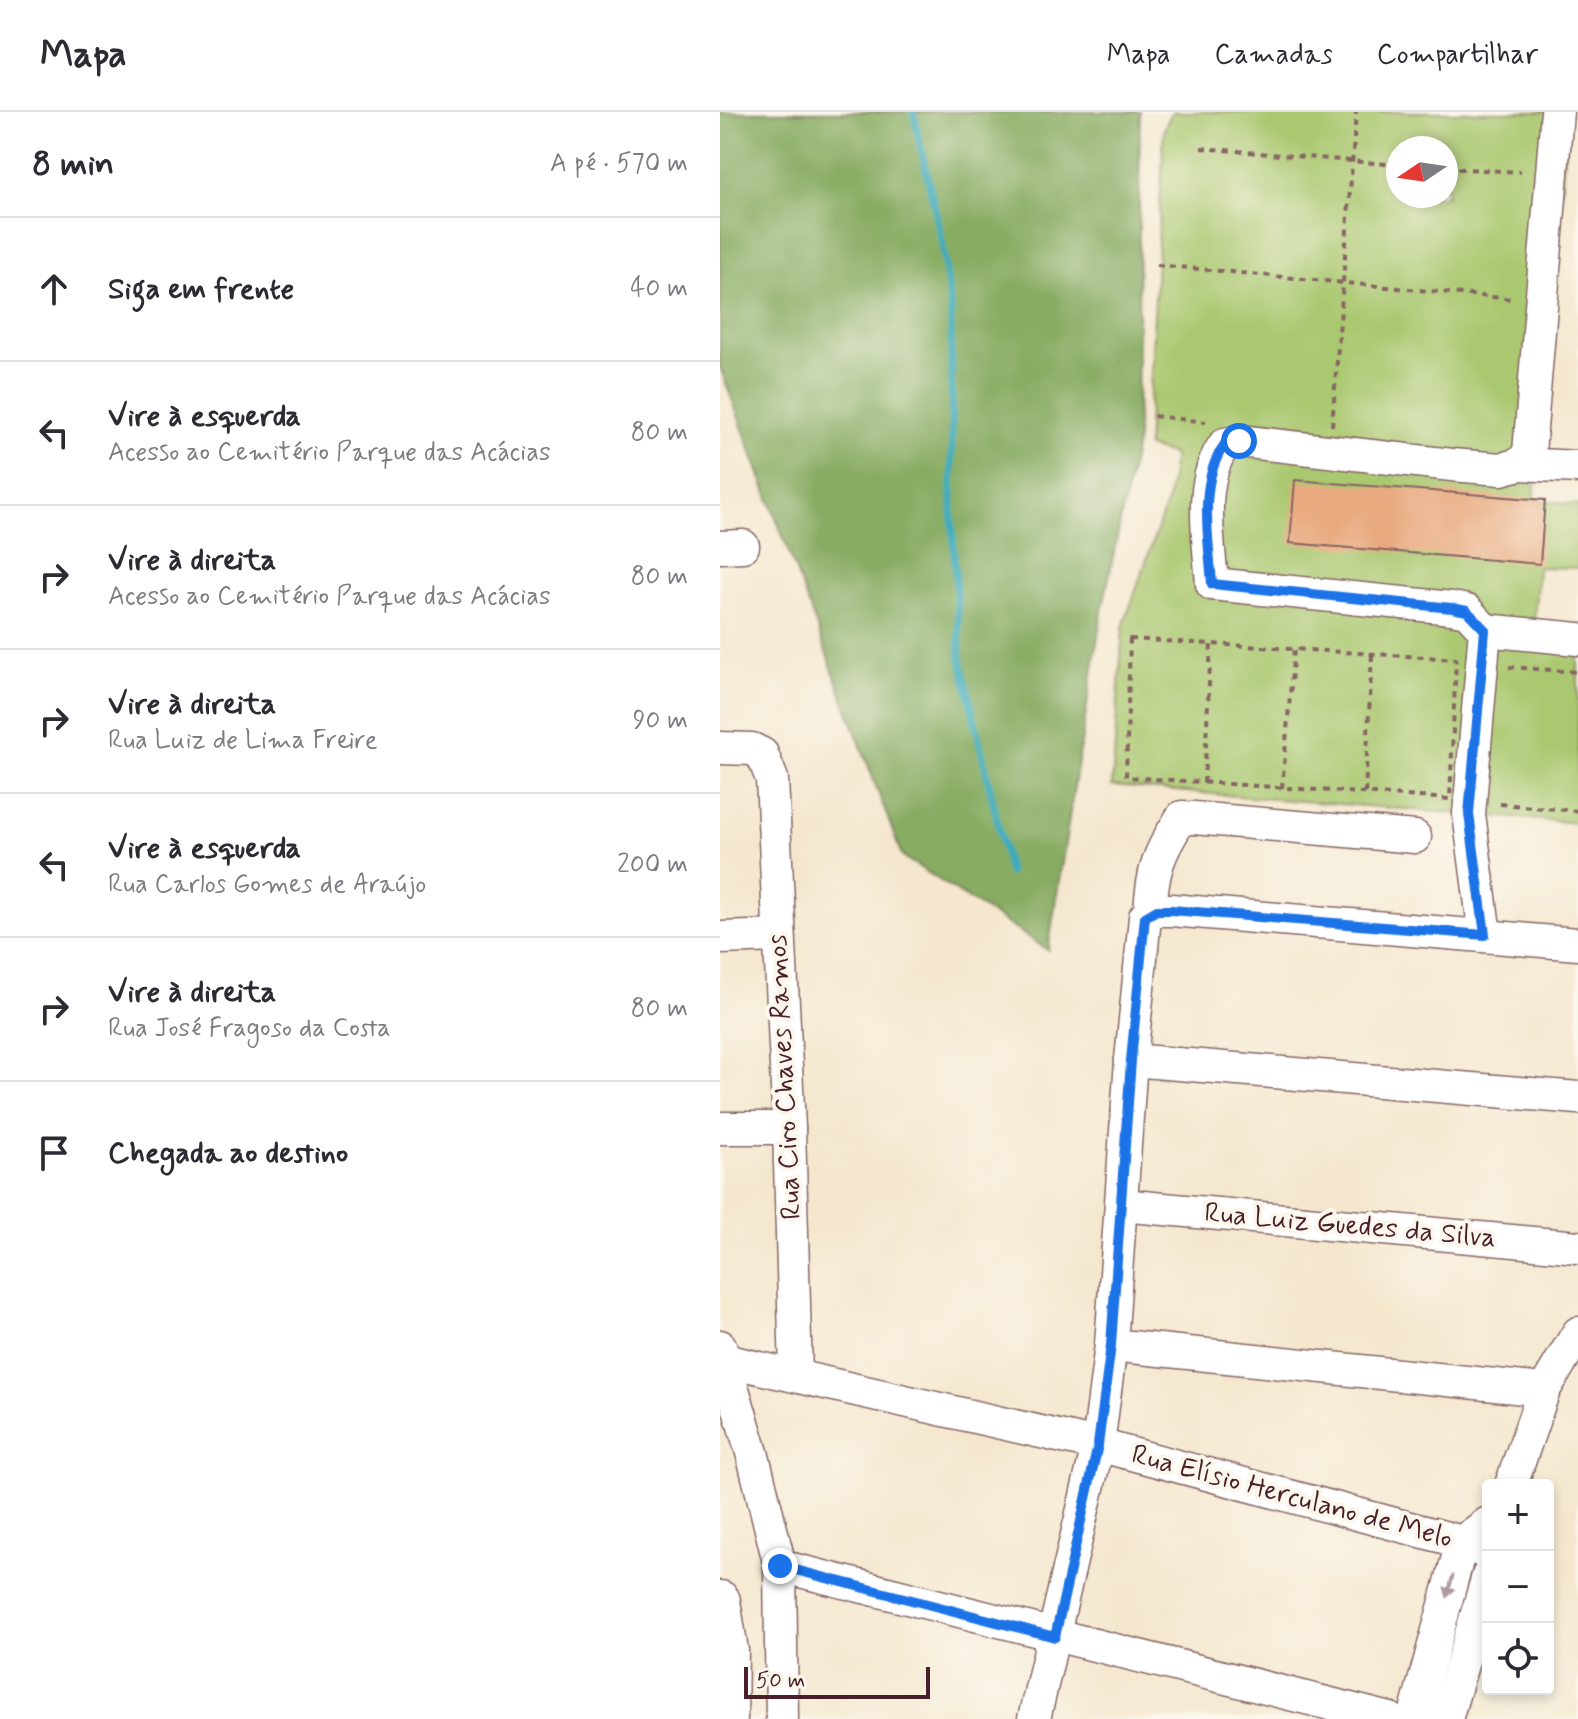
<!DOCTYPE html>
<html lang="pt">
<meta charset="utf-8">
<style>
:root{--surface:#fff;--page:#f2f2f3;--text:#2b2b33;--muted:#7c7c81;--line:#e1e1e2}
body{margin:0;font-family:Mynerve,sans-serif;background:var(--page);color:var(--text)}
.controls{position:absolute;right:24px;bottom:24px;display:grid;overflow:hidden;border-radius:8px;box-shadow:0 4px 12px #0003}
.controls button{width:72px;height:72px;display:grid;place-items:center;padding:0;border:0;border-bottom:2px solid var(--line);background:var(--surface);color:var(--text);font:40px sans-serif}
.compass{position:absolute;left:666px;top:24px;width:72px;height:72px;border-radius:50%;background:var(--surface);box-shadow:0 4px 12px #0003;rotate:257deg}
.scale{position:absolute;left:24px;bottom:20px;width:186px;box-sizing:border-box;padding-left:8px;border:4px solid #4a1f2b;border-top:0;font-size:22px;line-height:28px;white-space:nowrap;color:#4a1f2b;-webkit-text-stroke:6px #fbf7ec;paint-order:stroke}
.stop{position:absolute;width:24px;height:24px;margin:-18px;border:6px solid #1a73e8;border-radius:50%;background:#fff}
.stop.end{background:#1a73e8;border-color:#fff;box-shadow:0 2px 8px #0008}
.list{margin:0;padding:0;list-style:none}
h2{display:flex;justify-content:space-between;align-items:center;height:104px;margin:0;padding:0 32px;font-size:34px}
h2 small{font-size:26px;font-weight:400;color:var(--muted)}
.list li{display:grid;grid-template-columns:52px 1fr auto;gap:24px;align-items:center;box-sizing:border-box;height:144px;padding:0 32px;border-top:2px solid var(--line)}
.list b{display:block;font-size:30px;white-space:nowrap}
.list p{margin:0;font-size:26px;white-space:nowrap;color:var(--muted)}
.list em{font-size:26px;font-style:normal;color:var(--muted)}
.icon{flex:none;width:44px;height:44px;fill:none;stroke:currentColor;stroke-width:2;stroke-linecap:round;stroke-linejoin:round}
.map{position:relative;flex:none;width:858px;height:1607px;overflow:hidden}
header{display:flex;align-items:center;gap:48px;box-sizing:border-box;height:112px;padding:0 40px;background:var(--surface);border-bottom:2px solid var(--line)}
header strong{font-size:38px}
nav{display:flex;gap:44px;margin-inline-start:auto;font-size:28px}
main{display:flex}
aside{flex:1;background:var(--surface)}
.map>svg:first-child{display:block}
.green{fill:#aac86f;stroke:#7a744d;stroke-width:2;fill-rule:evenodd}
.forest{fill:#87ac62;stroke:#686646;stroke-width:2}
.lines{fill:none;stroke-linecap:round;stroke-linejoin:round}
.stream{stroke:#3dacbb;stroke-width:7}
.building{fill:#e9aa80}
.minor-casing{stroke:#866564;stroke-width:35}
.major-casing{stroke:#866564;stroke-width:43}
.path{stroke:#866564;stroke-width:4;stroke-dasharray:6 6;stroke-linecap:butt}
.minor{stroke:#fff;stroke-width:32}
.major{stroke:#fff;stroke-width:40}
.oneway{fill:#ae9aa0}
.route{stroke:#1a73e8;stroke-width:10}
.labels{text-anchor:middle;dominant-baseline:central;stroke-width:8;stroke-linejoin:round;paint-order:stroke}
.street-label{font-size:28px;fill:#4a1f2b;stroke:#fbf7ec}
</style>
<header>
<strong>Mapa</strong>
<nav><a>Mapa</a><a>Camadas</a><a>Compartilhar</a></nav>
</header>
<main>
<aside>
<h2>8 min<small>A pé · 570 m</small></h2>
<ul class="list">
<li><svg class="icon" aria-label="ahead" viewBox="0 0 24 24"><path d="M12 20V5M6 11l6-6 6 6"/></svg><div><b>Siga em frente</b></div><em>40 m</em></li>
<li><svg class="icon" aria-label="left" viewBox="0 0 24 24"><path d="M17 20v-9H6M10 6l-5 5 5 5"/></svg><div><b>Vire à esquerda</b><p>Acesso ao Cemitério Parque das Acácias</p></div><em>80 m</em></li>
<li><svg class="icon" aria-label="right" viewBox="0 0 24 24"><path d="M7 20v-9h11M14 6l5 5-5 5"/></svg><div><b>Vire à direita</b><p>Acesso ao Cemitério Parque das Acácias</p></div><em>80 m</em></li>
<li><svg class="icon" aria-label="right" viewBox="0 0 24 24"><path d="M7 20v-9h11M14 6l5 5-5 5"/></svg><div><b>Vire à direita</b><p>Rua Luiz de Lima Freire</p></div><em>90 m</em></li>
<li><svg class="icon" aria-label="left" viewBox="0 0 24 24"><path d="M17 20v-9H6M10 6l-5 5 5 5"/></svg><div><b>Vire à esquerda</b><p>Rua Carlos Gomes de Araújo</p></div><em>200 m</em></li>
<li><svg class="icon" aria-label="right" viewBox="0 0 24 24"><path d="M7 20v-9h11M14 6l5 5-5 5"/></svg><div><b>Vire à direita</b><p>Rua José Fragoso da Costa</p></div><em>80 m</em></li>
<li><svg class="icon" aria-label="arrive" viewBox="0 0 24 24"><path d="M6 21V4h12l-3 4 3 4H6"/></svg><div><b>Chegada ao destino</b></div></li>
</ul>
</aside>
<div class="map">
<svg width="858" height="1607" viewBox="0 0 858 1607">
<rect width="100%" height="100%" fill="#fbf7ec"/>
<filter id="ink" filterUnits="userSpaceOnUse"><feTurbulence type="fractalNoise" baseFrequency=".0125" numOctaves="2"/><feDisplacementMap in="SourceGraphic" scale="16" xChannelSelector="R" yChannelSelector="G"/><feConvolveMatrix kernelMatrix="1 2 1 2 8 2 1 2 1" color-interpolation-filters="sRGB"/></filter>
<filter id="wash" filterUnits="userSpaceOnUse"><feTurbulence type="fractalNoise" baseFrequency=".006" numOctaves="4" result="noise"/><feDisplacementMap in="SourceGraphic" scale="32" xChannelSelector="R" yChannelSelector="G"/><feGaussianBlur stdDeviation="1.8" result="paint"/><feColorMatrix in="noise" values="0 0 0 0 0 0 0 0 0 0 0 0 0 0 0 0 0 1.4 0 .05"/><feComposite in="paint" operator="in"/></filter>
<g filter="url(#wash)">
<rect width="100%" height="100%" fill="#f4e7ce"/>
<path class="green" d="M452 0H848L814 387 858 393V456L818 455 813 523 858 529V711L392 674 403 515 448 387 454 343 427 335 444 17ZM678 36H726V84H678Z"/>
<polygon class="forest" points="0,0 420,0 417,327 382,499 328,838 182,744 0,255"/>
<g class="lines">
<polyline class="stream" points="193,0 222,129 231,199 232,404 240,543 289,761"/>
</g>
<g id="blocks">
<polygon class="building" points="575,368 825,388 820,452 570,431"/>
</g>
</g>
<g filter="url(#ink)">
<use href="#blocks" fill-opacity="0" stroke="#866564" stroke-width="2"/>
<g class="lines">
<g class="minor-casing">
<g id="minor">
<polyline points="800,352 858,355"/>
<polyline points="0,435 23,434"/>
<polyline points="765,518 858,527"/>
<polyline points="0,636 32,637 42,642 52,667 69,1016 76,1263"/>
<path d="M430 801C432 758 439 740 462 705L695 725"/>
<path d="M765 823 749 702 765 518 747 499 732 496 492 472C489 428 477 369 505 332L519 329 732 353 781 357 800 352 809 341 837 0"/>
<polyline points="0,826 58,824"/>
<polyline points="411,948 858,986"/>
<polyline points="0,1016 69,1016"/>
<polyline points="401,1093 858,1135"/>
<polyline points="391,1233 824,1278"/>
<polyline points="0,1234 33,1344 60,1454 62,1607"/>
<polyline points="0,1247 378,1333 742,1430 768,1442"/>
<polyline points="791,1373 824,1278 858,1221"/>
<polyline points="60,1454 670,1607"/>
<polyline points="314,1607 378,1333 391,1233 411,948 425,805 437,798 451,798 858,832"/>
<polyline points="694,1607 742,1430 768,1411"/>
<polyline points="726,1607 768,1464"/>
</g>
</g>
<g class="major-casing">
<polyline id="major" points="0,1489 8,1539 7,1607"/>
</g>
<g class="path">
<polyline points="481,36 678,53"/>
<polyline points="726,56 801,60"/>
<polyline points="437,153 793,187"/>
<polyline points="434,304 486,310"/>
<polyline points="612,314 636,0"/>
<polygon points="410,527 736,547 730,687 406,665"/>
<polyline points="789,555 858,560"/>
<polyline points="484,671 491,532"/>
<polyline points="562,676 574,537"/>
<polyline points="645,681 652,542"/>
<polyline points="780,692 858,699"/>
</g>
<use href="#minor" class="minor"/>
<use href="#major" class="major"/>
</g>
<defs><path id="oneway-solid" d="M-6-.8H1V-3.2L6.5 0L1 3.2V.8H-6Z" transform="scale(2)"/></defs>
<use class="oneway" href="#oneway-solid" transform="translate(730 1474) rotate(105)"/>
</g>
<g class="lines" filter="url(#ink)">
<path class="route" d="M60 1454 335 1525 378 1333 391 1233 411 948 425 805 437 798H451L765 823 749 702 765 518 747 499 732 496 492 472C489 428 477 370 505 332L519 329"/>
</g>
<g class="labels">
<g class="street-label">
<text transform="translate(65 965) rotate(-93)">Rua Ciro Chaves Ramos</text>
<text transform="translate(630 1114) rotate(5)">Rua Luiz Guedes da Silva</text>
<text transform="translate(572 1385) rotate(15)">Rua Elísio Herculano de Melo</text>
</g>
</g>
</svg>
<div class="controls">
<button>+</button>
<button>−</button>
<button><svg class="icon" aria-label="locate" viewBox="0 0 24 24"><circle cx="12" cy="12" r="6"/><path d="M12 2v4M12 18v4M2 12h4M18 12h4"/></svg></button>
</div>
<svg class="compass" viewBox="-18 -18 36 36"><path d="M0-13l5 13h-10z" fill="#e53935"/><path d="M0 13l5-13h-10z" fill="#7c7c81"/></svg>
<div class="scale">50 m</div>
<div class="stop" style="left:519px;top:329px"></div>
<div class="stop end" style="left:60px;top:1454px"></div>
</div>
</main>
